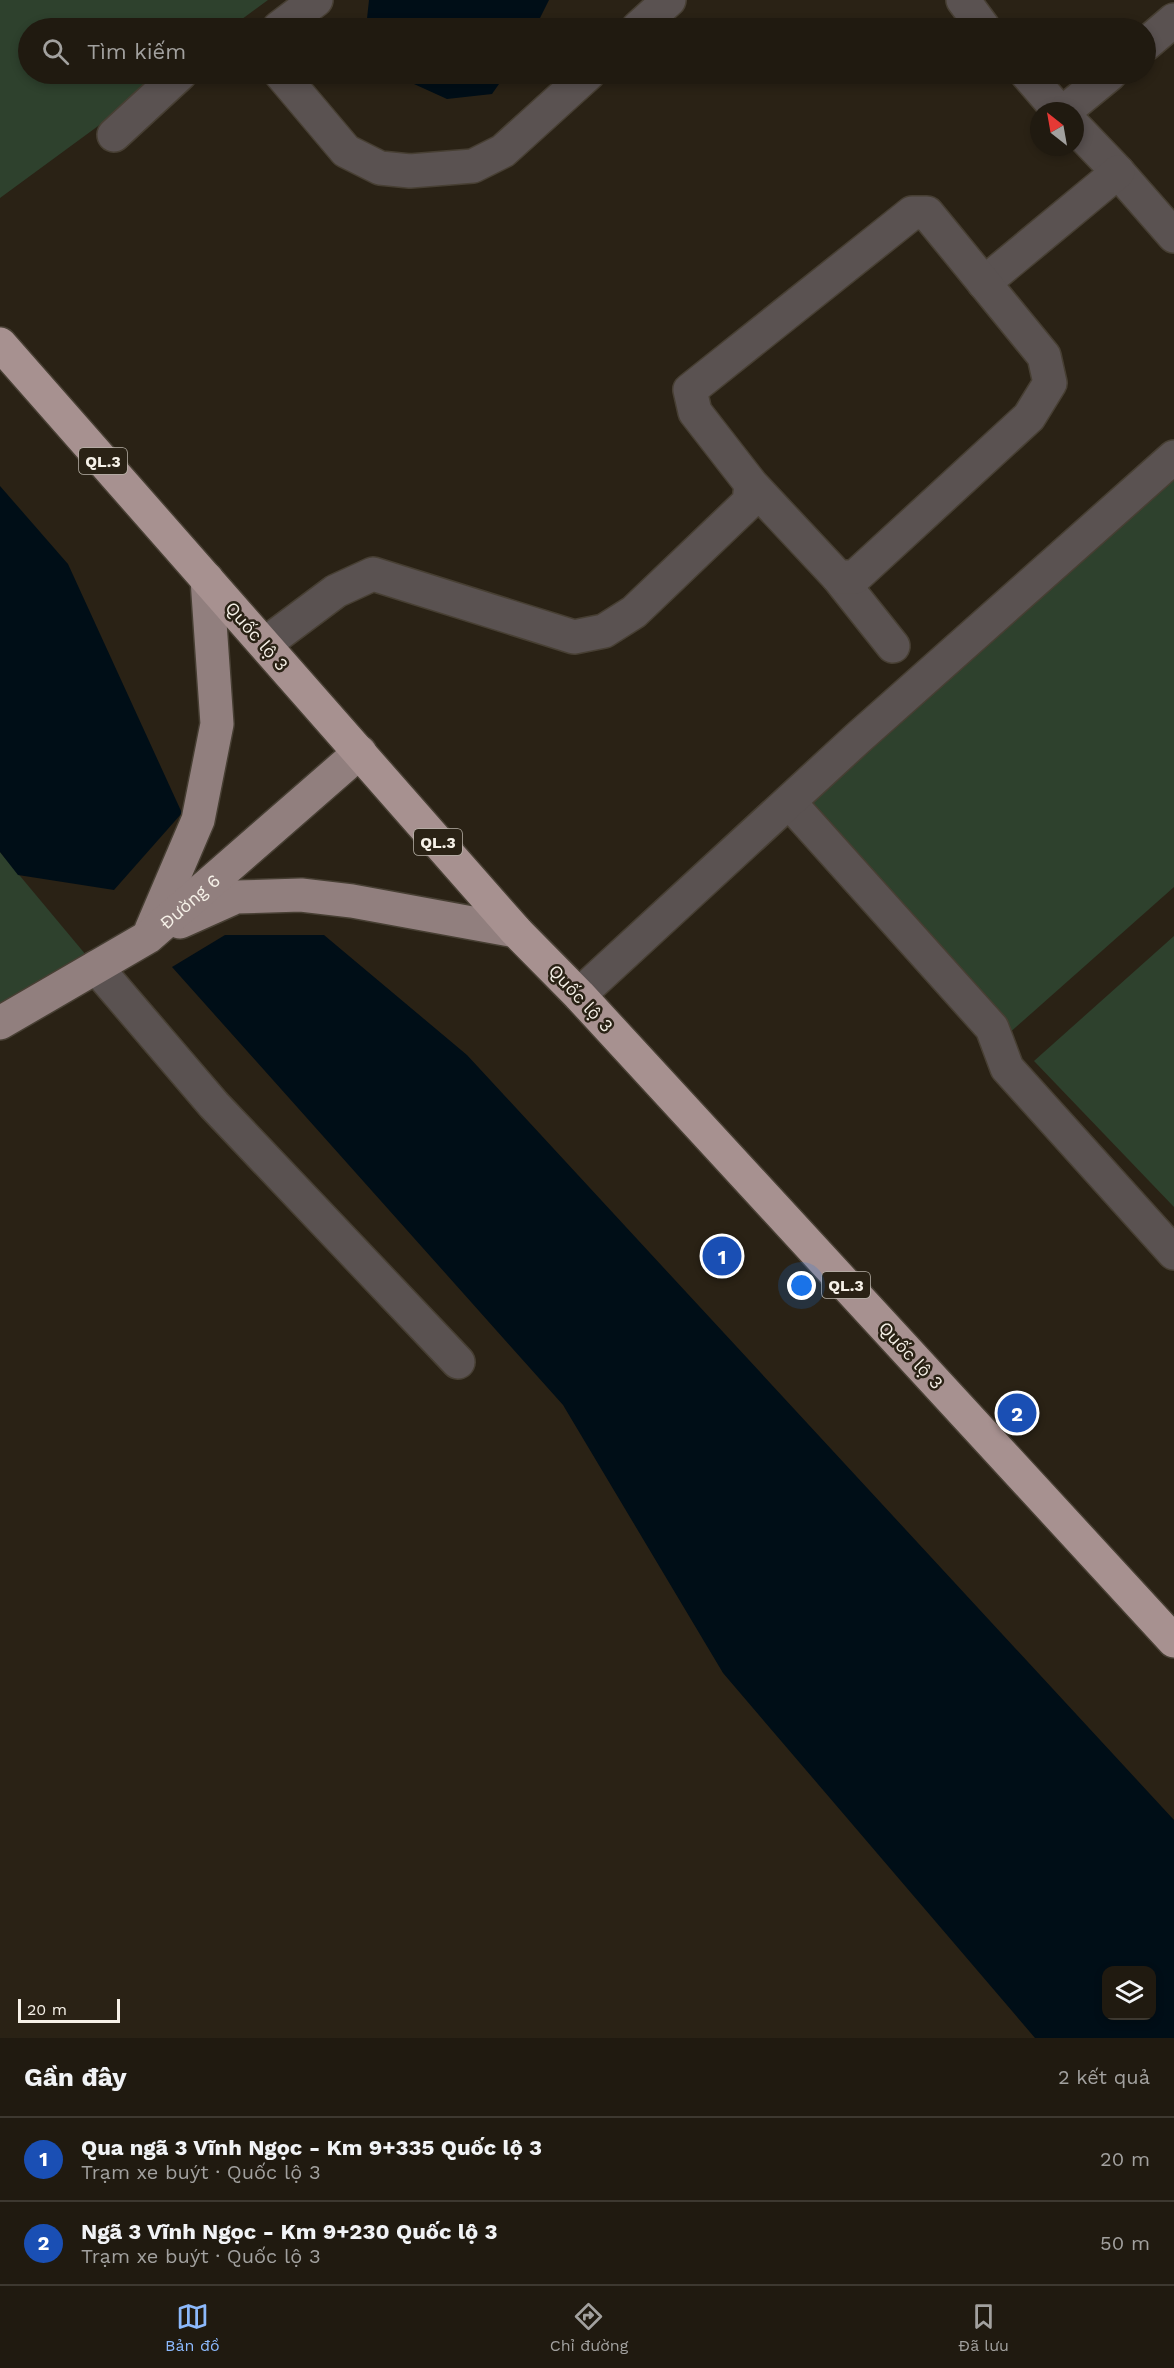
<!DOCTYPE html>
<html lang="vi">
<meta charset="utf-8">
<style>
:root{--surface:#201a10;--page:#282319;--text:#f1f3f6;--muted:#a2a19f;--line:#3d3830;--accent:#8cb9fc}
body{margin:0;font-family:"Work Sans",sans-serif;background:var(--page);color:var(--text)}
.controls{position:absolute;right:18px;bottom:18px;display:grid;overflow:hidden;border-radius:12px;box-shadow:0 3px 9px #0003}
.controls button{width:54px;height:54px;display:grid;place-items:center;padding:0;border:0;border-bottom:2px solid var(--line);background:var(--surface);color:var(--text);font:30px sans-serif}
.compass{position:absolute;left:1030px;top:102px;width:54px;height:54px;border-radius:50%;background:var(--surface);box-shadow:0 3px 9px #0003;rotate:329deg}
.scale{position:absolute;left:18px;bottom:15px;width:102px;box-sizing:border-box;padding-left:6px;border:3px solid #f6f1e8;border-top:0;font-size:16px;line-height:21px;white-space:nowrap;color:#f6f1e8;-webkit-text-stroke:4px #2a2215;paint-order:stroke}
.you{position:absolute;left:802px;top:1286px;width:21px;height:21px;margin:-15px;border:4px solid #fff;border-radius:50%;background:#1a73e8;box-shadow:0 0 0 9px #1a73e833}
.badge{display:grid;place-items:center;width:39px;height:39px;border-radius:50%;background:var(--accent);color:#fff;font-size:20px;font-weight:700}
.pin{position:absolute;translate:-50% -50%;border:3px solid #fff;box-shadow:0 2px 6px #0006}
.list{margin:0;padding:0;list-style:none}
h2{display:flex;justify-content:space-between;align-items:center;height:78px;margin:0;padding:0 24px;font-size:26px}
h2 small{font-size:20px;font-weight:400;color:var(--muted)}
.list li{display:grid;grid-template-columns:39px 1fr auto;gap:18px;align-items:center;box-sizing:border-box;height:84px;padding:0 24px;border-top:2px solid var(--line)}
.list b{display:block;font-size:22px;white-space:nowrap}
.list p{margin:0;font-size:20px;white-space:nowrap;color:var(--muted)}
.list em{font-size:20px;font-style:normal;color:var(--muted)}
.icon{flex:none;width:33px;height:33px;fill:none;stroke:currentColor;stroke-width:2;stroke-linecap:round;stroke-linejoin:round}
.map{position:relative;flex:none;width:1174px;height:2038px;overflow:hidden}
.search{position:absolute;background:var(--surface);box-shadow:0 3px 9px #0003;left:18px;right:18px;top:18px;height:66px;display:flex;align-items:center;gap:15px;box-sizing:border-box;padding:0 21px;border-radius:33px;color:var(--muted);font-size:22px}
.sheet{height:246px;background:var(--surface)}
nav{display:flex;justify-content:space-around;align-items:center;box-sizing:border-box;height:84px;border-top:2px solid var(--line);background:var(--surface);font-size:16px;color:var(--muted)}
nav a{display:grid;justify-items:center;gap:3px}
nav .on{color:var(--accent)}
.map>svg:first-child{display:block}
.green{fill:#2e412d}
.water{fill:#000e17;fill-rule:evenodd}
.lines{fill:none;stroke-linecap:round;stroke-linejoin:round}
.minor-casing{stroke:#473f33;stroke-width:36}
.major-casing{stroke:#473f33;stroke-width:36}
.highway-casing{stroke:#473f33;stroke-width:36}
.minor{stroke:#5a5251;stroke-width:33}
.major{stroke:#917f7e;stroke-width:33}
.highway{stroke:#a79190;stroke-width:33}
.labels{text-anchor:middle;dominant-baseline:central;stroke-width:5;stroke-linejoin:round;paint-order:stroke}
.shield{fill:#2a2215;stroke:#b9b3a9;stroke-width:1.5}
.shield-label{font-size:16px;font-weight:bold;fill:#f6f1e8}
.street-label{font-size:18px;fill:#f6f1e8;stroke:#2a2215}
</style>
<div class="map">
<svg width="1174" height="2038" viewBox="0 0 1174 2038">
<rect width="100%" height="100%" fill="#2a2215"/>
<g class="green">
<polygon points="0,0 268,0 230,28 28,28 28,74 169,74 0,198"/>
<polygon points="1174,457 1174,887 998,1043 789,802"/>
<polygon points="0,852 96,967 0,1023"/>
<polygon points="1174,936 1174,1207 1034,1061"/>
</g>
<g class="water">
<polygon points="369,0 549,0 535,28 366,28"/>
<polygon points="392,74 506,74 492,94 447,99"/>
<polygon points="0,486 68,564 182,813 114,890 18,875 0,852"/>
<path d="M225 935H324L467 1055 1174 1820V2038H1035L723 1673 563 1405 172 967ZM1152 1970V2016H1106V1970Z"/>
</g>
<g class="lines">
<g class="minor-casing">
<g id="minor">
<polyline points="963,0 983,27"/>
<polyline points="279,28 316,0"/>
<polyline points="638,28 669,0"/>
<polyline points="1146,44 1174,20"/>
<polyline points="281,74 346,151 380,168 410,171 473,166 503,151 588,74"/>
<polyline points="1027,74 1059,111"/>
<polyline points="1065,111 1110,74"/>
<polyline points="1075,127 1118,172 1174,236"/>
<polyline points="114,135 180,74"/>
<polyline points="984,283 1118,172"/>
<polyline points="838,577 893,646"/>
<polyline points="265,644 336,591 373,574 574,637 604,631 634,612 749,502 751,484 695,412 690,390 912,213 927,213 1044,356 1050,383 1029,417 855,577 838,577 751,484"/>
<polyline points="789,802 992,1028 1007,1068 1174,1253"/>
<polyline points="96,967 214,1105 458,1362"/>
<polyline points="579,995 858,738 1174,457"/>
</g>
</g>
<g class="major-casing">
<g id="major">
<polyline points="180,922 236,897 301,895 352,901 516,931"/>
<polyline points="151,930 198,820 217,724 207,579"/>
<path id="s1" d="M0 1023 148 937 360 752"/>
</g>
</g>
<g class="highway-casing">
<polyline id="highway" points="0,344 516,931 579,995 1174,1641"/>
</g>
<use href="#minor" class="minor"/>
<use href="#major" class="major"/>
<use href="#highway" class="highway"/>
</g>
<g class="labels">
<g class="shield">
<rect x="79" y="448" width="48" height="26" rx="4.5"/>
<rect x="414" y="829" width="48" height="26" rx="4.5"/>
<rect x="822" y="1272" width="48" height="26" rx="4.5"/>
</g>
<g class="shield-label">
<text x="103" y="461">QL.3</text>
<text x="438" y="842">QL.3</text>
<text x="846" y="1285">QL.3</text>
</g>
<g class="street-label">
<text transform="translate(257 636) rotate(49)">Quốc lộ 3</text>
<text stroke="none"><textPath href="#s1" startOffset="226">Đường 6</textPath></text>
<text transform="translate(581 998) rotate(47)">Quốc lộ 3</text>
<text transform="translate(911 1355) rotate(47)">Quốc lộ 3</text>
</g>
</g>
</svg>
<div class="controls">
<button><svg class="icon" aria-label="layers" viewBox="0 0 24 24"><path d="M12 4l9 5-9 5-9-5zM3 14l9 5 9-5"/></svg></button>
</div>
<svg class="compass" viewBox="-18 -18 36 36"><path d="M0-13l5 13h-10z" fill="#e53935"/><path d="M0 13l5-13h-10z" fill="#a2a19f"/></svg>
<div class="scale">20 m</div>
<div class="you"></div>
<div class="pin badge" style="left:722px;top:1256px;background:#1a4fb4">1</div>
<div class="pin badge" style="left:1017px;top:1413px;background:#1a4fb4">2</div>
<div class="search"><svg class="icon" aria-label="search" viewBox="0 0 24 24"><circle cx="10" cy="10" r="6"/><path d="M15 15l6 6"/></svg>Tìm kiếm</div>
</div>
<section class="sheet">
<h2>Gần đây<small>2 kết quả</small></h2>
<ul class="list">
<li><span class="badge" style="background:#1a4fb4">1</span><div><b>Qua ngã 3 Vĩnh Ngọc - Km 9+335 Quốc lộ 3</b><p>Trạm xe buýt · Quốc lộ 3</p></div><em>20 m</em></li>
<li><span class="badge" style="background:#1a4fb4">2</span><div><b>Ngã 3 Vĩnh Ngọc - Km 9+230 Quốc lộ 3</b><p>Trạm xe buýt · Quốc lộ 3</p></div><em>50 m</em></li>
</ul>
</section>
<nav>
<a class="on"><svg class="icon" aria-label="map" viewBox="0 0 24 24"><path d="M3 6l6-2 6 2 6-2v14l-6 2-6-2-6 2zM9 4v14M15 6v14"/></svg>Bản đồ</a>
<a><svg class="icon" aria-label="directions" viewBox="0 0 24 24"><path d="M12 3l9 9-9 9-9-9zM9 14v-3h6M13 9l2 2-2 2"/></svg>Chỉ đường</a>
<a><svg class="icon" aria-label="saved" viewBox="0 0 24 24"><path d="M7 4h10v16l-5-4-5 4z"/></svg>Đã lưu</a>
</nav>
